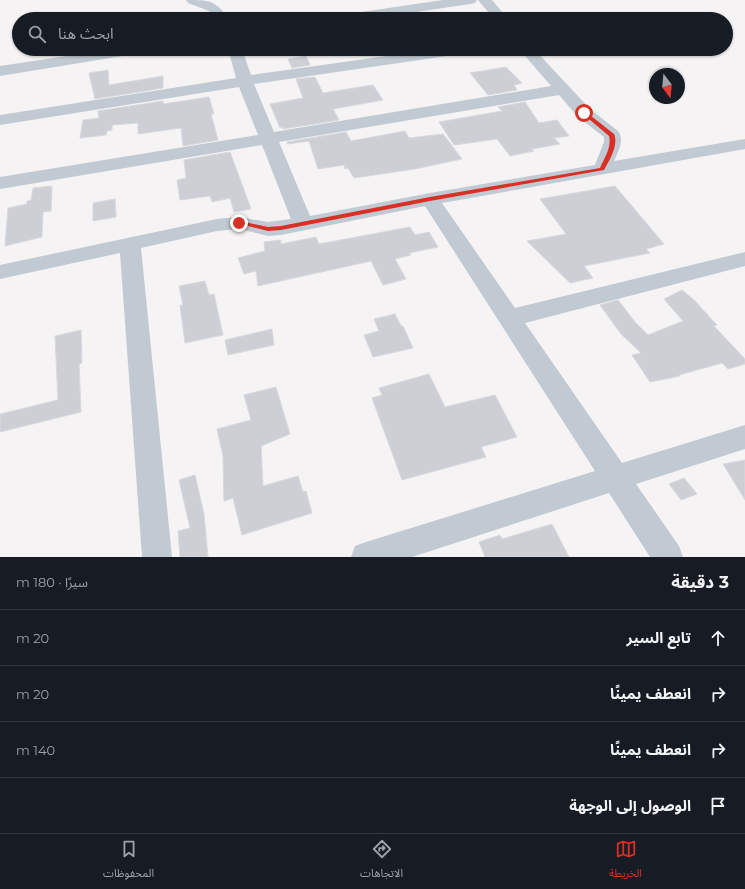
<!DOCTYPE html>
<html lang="ar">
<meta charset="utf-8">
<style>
:root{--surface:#171b24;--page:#242831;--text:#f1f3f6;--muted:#9ea1a6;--line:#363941;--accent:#d93025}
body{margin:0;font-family:Montserrat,"Noto Sans Arabic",sans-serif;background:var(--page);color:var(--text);direction:rtl}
.compass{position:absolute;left:649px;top:68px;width:36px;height:36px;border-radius:50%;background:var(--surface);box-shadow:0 1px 3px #0004;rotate:164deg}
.stop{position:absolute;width:12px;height:12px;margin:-9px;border:3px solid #d93025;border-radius:50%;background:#fff}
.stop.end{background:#d93025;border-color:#fff;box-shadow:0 1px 4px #0008}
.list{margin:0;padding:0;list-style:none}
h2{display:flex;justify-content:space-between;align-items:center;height:52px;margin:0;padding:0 16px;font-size:17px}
h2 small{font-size:13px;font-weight:400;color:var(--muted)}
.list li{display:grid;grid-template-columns:26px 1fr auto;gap:12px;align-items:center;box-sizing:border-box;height:56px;padding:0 16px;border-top:1px solid var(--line)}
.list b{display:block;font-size:15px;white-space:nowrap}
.list em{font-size:13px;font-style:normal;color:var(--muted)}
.icon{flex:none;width:22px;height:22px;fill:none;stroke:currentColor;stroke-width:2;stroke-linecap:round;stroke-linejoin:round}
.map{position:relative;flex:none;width:745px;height:557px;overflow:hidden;direction:ltr}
.search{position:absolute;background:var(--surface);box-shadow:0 1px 3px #0004;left:12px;right:12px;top:12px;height:44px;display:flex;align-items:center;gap:10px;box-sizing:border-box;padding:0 14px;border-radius:22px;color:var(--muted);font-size:15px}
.sheet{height:276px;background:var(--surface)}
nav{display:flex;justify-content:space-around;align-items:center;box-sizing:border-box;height:56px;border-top:1px solid var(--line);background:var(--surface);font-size:11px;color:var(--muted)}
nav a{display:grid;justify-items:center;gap:2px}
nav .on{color:var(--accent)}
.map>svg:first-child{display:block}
.building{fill:#cdcfd5;stroke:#d7d9de}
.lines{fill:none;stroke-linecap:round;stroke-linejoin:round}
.minor{fill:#c1cad2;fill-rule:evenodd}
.route{fill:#d93025}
</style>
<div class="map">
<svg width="745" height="557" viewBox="0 0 745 557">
<rect width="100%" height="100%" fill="#f5f3f3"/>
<g class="building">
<polygon points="306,56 310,65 292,68 288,59"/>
<polygon points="506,67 522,83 514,85 517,90 488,95 470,73"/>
<polygon points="108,70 109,85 163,76 163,88 95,99 89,73"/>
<polygon points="315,77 323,93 373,85 383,100 333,109 339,120 283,129 283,127 280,128 270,104 303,98 296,79"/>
<polygon points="209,97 214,114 211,114 218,140 183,146 181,128 138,134 138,123 112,125 112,130 107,131 106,135 80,138 83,120 99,118 98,111 163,101 163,104"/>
<polygon points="525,102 539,123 557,120 569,136 554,138 560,144 532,149 534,151 510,156 497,139 454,145 439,122 502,111 498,107"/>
<polygon points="405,131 409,138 443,134 462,159 415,169 354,178 348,168 345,169 344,165 318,169 309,141 288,144 287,142 346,132 351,141"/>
<polygon points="230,152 251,209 234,212 230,198 212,202 210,196 180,200 177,180 186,178 184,160"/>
<polygon points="52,186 51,211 43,212 42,237 5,246 8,208 27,204 27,201 31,200 33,188"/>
<polygon points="615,186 664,244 646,249 650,253 584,266 593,278 570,283 527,241 566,234 540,199"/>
<polygon points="115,199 116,217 93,221 93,203"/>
<polygon points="410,227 415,235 429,232 438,247 409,253 411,255 395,259 406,279 383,285 371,261 258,286 256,271 244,274 238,258 265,251 264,242 281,240 281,244 316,237 319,244"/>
<polygon points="205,281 209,295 214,294 223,335 185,343 180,305 183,305 179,286"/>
<polygon points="682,290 694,300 717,325 714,326 745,359 745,364 728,369 722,363 679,375 680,376 650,382 632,355 641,353 621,334 600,305 618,300 635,322 648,335 683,321 664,299"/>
<polygon points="395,314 401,326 403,326 413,348 373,357 364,335 379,331 374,319"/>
<polygon points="272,329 274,345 228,355 225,340"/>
<polygon points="81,330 82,363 79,364 81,412 0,432 0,414 58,400 55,336"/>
<polygon points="429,374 445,407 495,395 517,437 481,447 486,457 402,480 372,398 382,395 379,388"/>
<polygon points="276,387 290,434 261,446 263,486 298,476 303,492 306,491 312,513 242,535 233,498 224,501 223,456 217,429 251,420 244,395"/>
<polygon points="745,460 745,500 723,464"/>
<polygon points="195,475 204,514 208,557 180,557 178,531 190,528 179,480"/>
<polygon points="684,478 697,494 681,500 669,484"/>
<polygon points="552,524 569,557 485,557 479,542 500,535 502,539"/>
</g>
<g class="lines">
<g class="minor">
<path d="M186 0C210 0 215 0 229 19H215L209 11 188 3Z"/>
<polygon points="443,0 477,0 475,3 470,4 369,19 334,19 336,16 341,15"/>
<polygon points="478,0 492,0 508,19 494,19"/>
<polygon points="113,49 148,49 146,52 141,53 0,76 0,66"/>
<path d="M228 49H242L251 75 437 49H475L473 52 468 53 254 84 274 132 551 86 519 49H534L590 109 618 131C625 141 618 151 614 161L745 139V149L442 203 515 308 745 252V266L525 323 622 463 745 425V449L636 484 679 546 683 557H650L609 493 412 557H351L355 546 366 542 595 471 425 206 281 235 268 236 239 229 217 231 141 248 172 557H142L120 253 0 279V265L217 219 239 217 268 222 291 219 262 145 0 189V177L258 135 239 87 0 125V115L236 78ZM559 95 578 117 604 137V142L595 165 430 193 310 216 279 142Z"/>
</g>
</g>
<path class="route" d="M583 112H586L614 134C619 145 609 161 604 170L430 201 281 230 268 231 236 223 239 221 268 227 281 226 430 197 600 168C604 159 612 147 609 136L583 114Z"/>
</svg>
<svg class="compass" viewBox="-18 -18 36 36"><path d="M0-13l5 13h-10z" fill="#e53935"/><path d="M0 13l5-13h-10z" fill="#9ea1a6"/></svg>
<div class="stop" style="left:584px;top:113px"></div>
<div class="stop end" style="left:239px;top:223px"></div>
<div class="search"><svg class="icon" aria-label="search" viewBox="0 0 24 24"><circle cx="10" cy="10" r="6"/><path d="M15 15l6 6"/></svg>ابحث هنا</div>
</div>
<section class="sheet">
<h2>3 دقيقة<small>سيرًا · 180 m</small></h2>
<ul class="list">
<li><svg class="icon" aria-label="ahead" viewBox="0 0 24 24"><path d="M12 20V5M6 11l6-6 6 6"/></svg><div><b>تابع السير</b></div><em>20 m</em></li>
<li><svg class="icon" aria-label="right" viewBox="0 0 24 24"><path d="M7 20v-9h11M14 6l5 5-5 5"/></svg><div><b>انعطف يمينًا</b></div><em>20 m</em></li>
<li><svg class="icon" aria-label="right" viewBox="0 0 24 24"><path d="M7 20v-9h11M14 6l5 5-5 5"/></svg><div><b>انعطف يمينًا</b></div><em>140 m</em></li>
<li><svg class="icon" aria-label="arrive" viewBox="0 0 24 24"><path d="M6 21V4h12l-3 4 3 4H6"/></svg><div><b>الوصول إلى الوجهة</b></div></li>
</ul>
</section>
<nav>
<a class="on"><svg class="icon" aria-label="map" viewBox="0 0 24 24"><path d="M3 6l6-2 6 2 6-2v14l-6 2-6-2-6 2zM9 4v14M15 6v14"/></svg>الخريطة</a>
<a><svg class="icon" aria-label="directions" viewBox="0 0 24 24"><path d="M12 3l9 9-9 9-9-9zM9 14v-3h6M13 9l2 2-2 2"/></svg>الاتجاهات</a>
<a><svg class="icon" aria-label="saved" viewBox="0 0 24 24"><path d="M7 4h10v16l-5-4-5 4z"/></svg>المحفوظات</a>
</nav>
